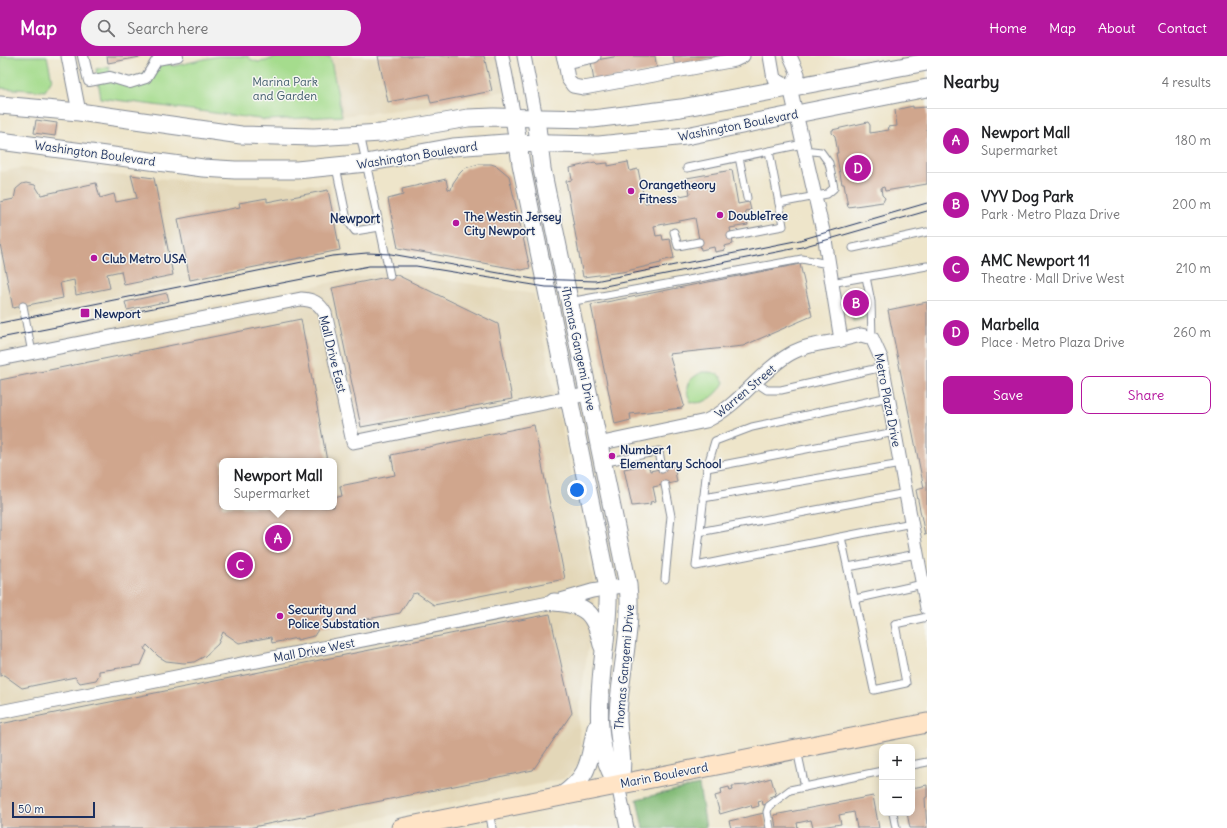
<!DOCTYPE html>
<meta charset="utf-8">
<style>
:root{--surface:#fff;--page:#f2f2f2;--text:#202124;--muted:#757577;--line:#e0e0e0;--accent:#b5179e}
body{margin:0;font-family:Delius,sans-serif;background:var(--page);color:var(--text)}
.controls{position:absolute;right:12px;bottom:12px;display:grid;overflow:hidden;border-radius:8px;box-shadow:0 2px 10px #0003}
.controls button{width:36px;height:36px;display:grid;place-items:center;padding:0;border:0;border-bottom:1px solid var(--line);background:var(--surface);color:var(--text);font:20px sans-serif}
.scale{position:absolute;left:12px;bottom:10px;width:83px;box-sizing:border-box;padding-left:4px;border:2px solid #1b2f5e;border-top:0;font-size:11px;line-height:14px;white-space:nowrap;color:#1b2f5e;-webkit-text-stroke:3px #f6f6f2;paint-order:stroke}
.you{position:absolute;left:577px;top:434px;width:14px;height:14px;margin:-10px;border:3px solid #fff;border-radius:50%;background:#1a73e8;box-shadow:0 0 0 6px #1a73e833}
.badge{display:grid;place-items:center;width:26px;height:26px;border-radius:50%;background:var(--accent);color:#fff;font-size:13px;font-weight:700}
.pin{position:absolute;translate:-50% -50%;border:2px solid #fff;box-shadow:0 1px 4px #0006}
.popup{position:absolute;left:219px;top:402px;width:118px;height:52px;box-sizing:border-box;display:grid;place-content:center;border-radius:8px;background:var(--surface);filter:drop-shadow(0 1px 3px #0005);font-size:13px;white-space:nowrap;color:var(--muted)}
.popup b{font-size:15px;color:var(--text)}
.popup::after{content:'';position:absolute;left:50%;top:100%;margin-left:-8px;border:8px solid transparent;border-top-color:var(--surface)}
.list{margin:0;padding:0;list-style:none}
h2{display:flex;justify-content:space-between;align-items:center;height:52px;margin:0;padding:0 16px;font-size:17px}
h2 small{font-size:13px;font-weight:400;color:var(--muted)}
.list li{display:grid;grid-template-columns:26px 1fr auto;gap:12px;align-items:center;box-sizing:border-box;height:64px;padding:0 16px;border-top:1px solid var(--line)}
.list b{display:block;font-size:15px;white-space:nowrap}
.list p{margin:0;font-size:13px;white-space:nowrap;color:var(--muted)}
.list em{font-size:13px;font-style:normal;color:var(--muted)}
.actions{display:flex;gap:8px;padding:12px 16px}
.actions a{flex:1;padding:9px 0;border:1px solid var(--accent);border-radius:8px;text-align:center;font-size:14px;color:var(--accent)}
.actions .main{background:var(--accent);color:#fff}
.icon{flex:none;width:22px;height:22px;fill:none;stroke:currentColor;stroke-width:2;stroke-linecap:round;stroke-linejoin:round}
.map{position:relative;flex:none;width:927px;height:772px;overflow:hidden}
header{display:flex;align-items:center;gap:24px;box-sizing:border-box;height:56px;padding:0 20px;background:var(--accent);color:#fff}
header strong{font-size:19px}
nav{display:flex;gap:22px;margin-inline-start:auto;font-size:14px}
.search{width:280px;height:36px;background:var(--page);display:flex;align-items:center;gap:10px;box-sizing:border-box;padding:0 14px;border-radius:22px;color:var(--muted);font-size:15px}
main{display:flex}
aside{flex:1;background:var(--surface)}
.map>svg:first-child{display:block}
.built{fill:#e3d7b8;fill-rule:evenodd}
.green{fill:#a5dc8d;stroke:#608676}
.forest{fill:#84bc78;stroke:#50766b}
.building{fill:#d0a68d}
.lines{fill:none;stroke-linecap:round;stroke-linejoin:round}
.service-casing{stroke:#848a94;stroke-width:9}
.pedestrian-casing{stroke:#848a94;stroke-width:12}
.minor-casing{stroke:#848a94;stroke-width:15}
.tertiary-casing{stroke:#848a94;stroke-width:19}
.secondary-casing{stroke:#848a94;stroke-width:21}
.service{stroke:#fff;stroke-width:7}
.pedestrian{stroke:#fff;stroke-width:10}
.minor{stroke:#fff;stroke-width:13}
.tertiary{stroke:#fff;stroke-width:17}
.secondary{stroke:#ffe4c6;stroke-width:19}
.tram{stroke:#1b2f5e;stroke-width:1}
.poi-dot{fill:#b5179e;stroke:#f6f6f2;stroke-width:1.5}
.labels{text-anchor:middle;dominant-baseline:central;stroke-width:3;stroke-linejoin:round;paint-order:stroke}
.park-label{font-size:12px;fill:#3e5a6a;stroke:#f6f6f2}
.street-label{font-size:12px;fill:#1b2f5e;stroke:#f6f6f2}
.poi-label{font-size:12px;font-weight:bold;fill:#1b2f5e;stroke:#f6f6f2;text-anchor:start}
.neighbourhood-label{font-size:13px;font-weight:bold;fill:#1b2f5e;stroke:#f6f6f2}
</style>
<header>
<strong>Map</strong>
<div class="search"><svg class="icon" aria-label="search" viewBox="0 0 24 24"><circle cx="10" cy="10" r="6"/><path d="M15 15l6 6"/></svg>Search here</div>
<nav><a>Home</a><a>Map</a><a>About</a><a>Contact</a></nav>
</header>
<main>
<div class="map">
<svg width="927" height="772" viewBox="0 0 927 772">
<rect width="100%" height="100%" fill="#f6f6f2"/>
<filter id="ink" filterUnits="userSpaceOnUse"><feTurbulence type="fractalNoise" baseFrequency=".025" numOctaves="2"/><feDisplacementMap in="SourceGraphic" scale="8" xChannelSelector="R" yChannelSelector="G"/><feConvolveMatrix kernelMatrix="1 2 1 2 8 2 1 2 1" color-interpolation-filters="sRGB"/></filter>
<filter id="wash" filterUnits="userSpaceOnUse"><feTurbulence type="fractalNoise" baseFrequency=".012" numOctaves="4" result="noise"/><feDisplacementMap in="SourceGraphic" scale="16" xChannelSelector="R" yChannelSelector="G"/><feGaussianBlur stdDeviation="0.9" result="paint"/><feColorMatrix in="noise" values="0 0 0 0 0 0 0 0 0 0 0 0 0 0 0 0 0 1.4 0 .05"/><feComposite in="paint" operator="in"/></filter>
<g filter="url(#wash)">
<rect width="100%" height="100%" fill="#eee5ca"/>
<g class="built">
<polygon points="330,0 498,0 505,35 424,51 342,60"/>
<polygon points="21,112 232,128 330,129 343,194 0,264 0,116"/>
<path d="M389 215 534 238 596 536 579 655 581 707 563 723 331 772H0V292ZM222 405H334V451H222Z"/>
</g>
<g class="green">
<polygon points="0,0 47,0 52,24 45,35 0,32"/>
<path d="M218 0H248L250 3 258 6 266 5 278 0H330L342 60 267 64 101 42 96 13 109 10 110 16C136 28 140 21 160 5L174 10Z"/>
<polygon points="860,230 866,262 853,265 846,233"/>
<path d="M702 316C712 316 719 316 724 326 719 338 704 350 691 346 683 331 687 324 702 316Z"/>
</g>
<polygon class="forest" points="699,729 706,772 643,772 637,743"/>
<g id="blocks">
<g class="building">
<polygon points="107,0 140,0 140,1 108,7"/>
<polygon points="378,0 484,0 492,35 431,47 429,38 388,46"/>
<polygon points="619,0 655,0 657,14 594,26 591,5"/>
<polygon points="673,0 725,0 675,11"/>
<polygon points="913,50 913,52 927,51 927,128 885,135 884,131 881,132 882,139 885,142 883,146 848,151 844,128 842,128 836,97 838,97 835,80 832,77 832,74 868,66 870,69 870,77 889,74 888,71 897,70 895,54"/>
<polygon points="36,64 57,67 55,80 34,77"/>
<polygon points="595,106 597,108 608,107 608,110 628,106 630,115 638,113 645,147 690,138 687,122 732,114 738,148 749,146 751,154 745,155 748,169 730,172 733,188 724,190 725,194 715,196 714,191 701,194 695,162 654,170 656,180 662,179 663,184 670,183 674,202 661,205 661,207 622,216 583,221 566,125 572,124 570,112"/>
<polygon points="479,108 491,108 497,110 509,120 530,212 522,214 398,192 388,143 403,139 402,133 446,123 448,133 451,134 453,127 460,117 465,112"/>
<polygon points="131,119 154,122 173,219 124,229 121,215 107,218 110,232 76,239 74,224 60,227 63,242 13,252 0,188 0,146 14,143 16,133 22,128 26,127 35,129 41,139 96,127 100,142 114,138 116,146 137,142"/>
<polygon points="328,134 340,194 190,224 178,163 240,151 239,147 267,142 267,146"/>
<polygon points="800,208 812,260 743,290 669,298 684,349 682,352 630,358 631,364 615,368 591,249"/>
<polygon points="397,219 498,268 512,343 361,371 332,232"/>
<polygon points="167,237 169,245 127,254 125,246"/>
<polygon points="927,246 927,478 925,479 916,434 924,432 888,254"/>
<polygon points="301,263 327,405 222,405 222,451 334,451 334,442 342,440 340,430 395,419 391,399 534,369 565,523 434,549 417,537 412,538 400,557 319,572 314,580 297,584 297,582 272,587 271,581 239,587 223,576 218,588 205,600 194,606 184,607 166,605 158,600 147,589 144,593 147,595 141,609 99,615 99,619 96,624 80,627 75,621 22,632 4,619 0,620 0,324"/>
<polygon points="648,408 650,415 674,410 677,426 653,431 656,445 650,446 651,448 632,450 624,413"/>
<polygon points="550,558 572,657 533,714 248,772 0,772 0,668"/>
<polygon points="771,722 776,739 769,741 771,747 763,749 762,744 758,745 759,750 752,752 751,749 720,758 715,740 722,738 721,733 729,731 730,735 733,734 732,730 747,729"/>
<polygon points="927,729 927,741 925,742 927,772 910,772 907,757 912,757 912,732"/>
<polygon points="873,740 879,772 857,772 854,756 839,759 841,768 813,772 811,764 797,767 798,772 776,772 774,759"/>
<polygon points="764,757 767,772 731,772 729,765"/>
</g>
</g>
</g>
<g filter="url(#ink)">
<use href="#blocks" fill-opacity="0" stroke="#848a94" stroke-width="1"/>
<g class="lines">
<g class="service-casing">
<g id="service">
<polyline points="360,78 390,220"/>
<polyline points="769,95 779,147 827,138 834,132 829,107 821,96 804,94"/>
<polyline points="739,101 747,142"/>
<polyline points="336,111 347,164 355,175 380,171"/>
<polyline points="687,112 803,88"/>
<polyline points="674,176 678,190 699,186"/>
<polyline points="731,180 783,170 779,147"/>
<polyline points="853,192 927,176"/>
<polyline points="866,221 871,246 872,282"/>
<polyline points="831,227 927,210"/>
<polyline points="569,246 802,203 828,208"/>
<polyline points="23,250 32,297"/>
<polyline points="755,326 767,334 781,334 883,311"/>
<polyline points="889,341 752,371 715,385 707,412 696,510 841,481 874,634 906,627 895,568 927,561"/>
<polyline points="602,407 659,395 662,413"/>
<polyline points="707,412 895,376"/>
<polyline points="703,442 901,408"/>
<polyline points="699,476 906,437"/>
<polyline points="841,481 912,467"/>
<polyline points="848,511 917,498"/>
<polyline points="665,523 671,460 665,429"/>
<polyline points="855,543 923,528"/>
<polyline points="797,694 805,731"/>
<polyline points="912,709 927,706"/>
<polyline points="489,754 492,772"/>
<polyline points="893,757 896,772"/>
<polyline points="770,772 767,756 769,750 790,734 882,715"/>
</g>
</g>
<g class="pedestrian-casing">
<polyline id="pedestrian" points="83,0 89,25 110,21 130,27 146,22 157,4 178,0"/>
</g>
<g class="minor-casing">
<g id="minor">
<polyline points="68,0 79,56"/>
<polyline points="502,0 514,61"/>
<polyline points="524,0 536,62"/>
<polyline points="563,0 565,6 594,0"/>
<polyline points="770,0 774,23 790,31"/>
<polyline points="790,0 798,18 790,31"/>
<polyline points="565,6 568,23 573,30 584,32 735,4 743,0"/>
<polyline points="790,31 825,184 841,284 861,279 872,282 881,302 927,552"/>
<path d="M0 303 301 243C314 244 319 247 325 257L353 386 588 338"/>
<path d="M598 388 706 365C739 350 759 316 790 298 805 289 825 287 841 284"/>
<polyline points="0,656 554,546 592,535 628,529"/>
<polyline points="618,729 627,772"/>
</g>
</g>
<g class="tertiary-casing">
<g id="tertiary">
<polyline points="0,49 79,56 241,79 314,81 381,77 468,62 494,61 593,63 681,52 927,6"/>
<path d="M514 61 521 108 608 532C611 592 581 674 618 729"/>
<path d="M536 62 542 113 628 529C633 573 620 615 618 659 617 682 627 707 618 729"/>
<polyline points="0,85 203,112 235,114 297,114 366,107 453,91 506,87 599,89 686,80 927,32"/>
<path d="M554 546C586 548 595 557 602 589"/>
<path d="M561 740C592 718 588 705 596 672"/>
</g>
</g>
<g class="secondary-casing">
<polyline id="secondary" points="401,772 927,667"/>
</g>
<use href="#service" class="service"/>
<use href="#pedestrian" class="pedestrian"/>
<use href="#minor" class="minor"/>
<use href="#tertiary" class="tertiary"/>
<use href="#secondary" class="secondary"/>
<g class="tram">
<polyline points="0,267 332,200 367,197 391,198 533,223 595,225 800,184 927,147"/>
<polyline points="0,282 369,210 416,210 546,231 595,232 802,191 927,155"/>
</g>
</g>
</g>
<g class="poi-dot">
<circle cx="631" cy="135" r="4"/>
<circle cx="720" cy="159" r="4"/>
<circle cx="456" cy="167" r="4"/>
<circle cx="94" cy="202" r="4"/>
<rect x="80" y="252" width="10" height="10" rx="2"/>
<circle cx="612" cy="400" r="4"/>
<circle cx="280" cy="560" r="4"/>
</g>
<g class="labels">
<g class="park-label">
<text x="285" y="25">Marina Park<tspan x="285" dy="14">and Garden</tspan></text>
</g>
<g class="street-label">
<text transform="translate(738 69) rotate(-11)">Washington Boulevard</text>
<text transform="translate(95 97) rotate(8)">Washington Boulevard</text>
<text transform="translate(417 99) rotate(-9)">Washington Boulevard</text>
<text transform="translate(579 293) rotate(78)">Thomas Gangemi Drive</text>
<text transform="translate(333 298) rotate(76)">Mall Drive East</text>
<text transform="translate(745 335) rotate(-40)">Warren Street</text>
<text transform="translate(888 344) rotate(79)">Metro Plaza Drive</text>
<text transform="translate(314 594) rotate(-11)">Mall Drive West</text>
<text transform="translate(624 611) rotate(-85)">Thomas Gangemi Drive</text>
<text transform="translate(664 719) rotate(-11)">Marin Boulevard</text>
</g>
<g class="poi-label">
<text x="639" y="128">Orangetheory<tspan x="639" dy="14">Fitness</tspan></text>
<text x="728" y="159">DoubleTree</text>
<text x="464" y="160">The Westin Jersey<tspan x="464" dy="14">City Newport</tspan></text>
<text x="102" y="202">Club Metro USA</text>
<text x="94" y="257">Newport</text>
<text x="620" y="393">Number 1<tspan x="620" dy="14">Elementary School</tspan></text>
<text x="288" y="553">Security and<tspan x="288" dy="14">Police Substation</tspan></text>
</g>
<g class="neighbourhood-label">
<text x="355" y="162">Newport</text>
</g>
</g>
</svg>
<div class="controls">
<button>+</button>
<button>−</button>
</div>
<div class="scale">50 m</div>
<div class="you"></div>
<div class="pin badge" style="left:278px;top:482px">A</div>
<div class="popup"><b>Newport Mall</b>Supermarket</div>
<div class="pin badge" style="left:856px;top:247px">B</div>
<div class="pin badge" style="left:240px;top:509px">C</div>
<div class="pin badge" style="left:858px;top:112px">D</div>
</div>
<aside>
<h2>Nearby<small>4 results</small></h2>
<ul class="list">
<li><span class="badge">A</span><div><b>Newport Mall</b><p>Supermarket</p></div><em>180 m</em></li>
<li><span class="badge">B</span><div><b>VYV Dog Park</b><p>Park · Metro Plaza Drive</p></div><em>200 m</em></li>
<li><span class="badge">C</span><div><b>AMC Newport 11</b><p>Theatre · Mall Drive West</p></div><em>210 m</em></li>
<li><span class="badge">D</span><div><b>Marbella</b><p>Place · Metro Plaza Drive</p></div><em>260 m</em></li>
</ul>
<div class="actions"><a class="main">Save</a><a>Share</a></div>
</aside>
</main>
